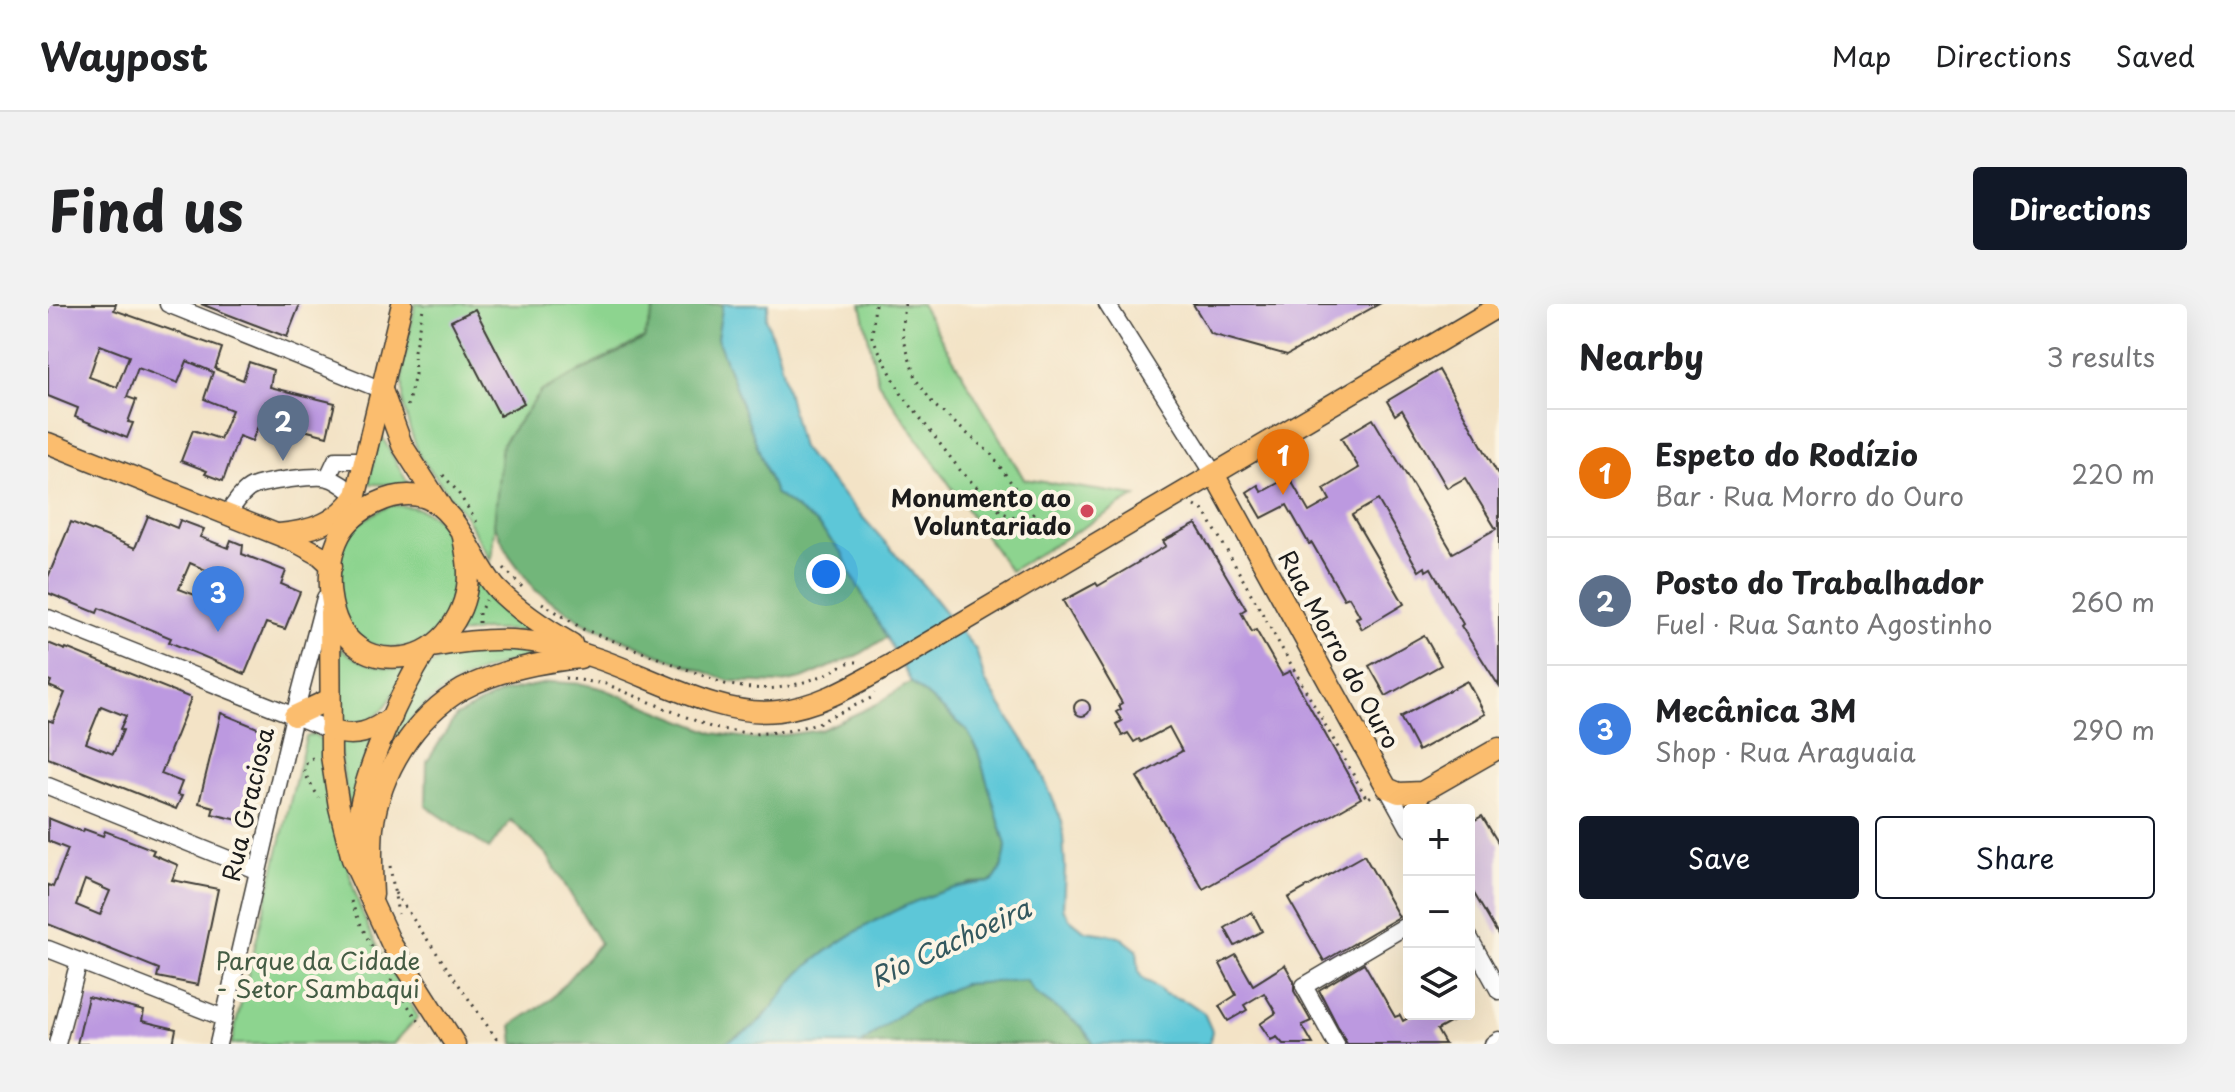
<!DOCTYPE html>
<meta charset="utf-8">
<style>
:root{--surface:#fff;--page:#f2f2f2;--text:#202124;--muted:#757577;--line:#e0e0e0;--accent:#111827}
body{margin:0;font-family:"Playpen Sans",sans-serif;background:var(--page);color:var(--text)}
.controls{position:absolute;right:24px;bottom:24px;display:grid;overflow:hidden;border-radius:8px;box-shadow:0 8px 32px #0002}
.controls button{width:72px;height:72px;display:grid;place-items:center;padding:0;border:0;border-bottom:2px solid var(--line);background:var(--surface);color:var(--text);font:40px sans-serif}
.you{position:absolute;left:778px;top:270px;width:28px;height:28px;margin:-20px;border:6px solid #fff;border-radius:50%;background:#1a73e8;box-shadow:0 0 0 12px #1a73e833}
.badge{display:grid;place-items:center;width:52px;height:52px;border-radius:50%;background:var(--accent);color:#fff;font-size:26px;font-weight:700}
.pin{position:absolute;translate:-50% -66px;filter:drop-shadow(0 2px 4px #0008)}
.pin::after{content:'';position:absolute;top:42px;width:28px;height:24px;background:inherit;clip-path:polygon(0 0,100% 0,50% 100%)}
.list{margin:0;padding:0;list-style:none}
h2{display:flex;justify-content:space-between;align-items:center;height:104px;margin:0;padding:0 32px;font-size:34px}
h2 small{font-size:26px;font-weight:400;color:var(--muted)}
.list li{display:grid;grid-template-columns:52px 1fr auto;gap:24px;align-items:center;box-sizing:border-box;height:128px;padding:0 32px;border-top:2px solid var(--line)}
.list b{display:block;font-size:30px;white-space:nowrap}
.list p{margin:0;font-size:26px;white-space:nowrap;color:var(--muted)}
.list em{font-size:26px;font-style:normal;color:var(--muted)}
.actions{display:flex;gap:16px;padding:24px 32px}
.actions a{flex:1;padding:18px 0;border:2px solid var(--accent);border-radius:8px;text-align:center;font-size:28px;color:var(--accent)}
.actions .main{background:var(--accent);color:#fff}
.icon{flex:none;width:44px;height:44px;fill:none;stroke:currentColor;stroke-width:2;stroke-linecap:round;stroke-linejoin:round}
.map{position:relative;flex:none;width:1451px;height:740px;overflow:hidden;border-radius:8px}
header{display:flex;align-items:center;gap:48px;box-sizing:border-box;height:112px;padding:0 40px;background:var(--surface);border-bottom:2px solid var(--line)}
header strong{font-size:38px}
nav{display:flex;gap:44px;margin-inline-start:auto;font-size:28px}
.intro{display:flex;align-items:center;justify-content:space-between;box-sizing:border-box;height:192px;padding:0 48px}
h1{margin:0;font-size:56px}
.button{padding:20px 36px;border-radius:8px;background:var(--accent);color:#fff;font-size:28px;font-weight:700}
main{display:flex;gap:48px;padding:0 48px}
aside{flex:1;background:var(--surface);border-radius:8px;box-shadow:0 8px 32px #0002}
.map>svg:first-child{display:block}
.green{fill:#8dd48f;stroke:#547856;stroke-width:2}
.forest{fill:#72b67a;stroke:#47694b;stroke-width:2}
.water{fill:#5dc7d8;stroke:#3c727a;stroke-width:2}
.building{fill:#bc99e0;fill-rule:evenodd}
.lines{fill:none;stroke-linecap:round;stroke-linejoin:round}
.minor-casing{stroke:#3c3a36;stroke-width:19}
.major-casing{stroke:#3c3a36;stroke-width:23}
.path{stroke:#3c3a36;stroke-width:3;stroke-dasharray:2 6;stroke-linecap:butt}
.minor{stroke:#fff;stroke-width:16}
.major{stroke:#fbbd6e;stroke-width:20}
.poi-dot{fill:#d1495b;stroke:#fcf5e5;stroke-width:3}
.labels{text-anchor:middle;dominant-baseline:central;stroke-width:8;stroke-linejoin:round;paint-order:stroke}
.poi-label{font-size:24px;font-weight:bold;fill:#1c1c1c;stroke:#fcf5e5;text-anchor:end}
.street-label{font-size:24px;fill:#1c1c1c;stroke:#fcf5e5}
.park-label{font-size:24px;fill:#445c44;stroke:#fcf5e5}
.water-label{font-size:26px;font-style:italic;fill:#33585e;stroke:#fcf5e5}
</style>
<header>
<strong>Waypost</strong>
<nav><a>Map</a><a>Directions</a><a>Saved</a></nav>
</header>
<div class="intro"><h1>Find us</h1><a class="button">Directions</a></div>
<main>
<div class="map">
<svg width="1451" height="740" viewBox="0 0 1451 740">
<rect width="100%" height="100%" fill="#fcf5e5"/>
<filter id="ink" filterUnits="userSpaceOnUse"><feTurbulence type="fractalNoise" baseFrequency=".0125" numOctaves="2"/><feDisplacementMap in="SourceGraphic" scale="16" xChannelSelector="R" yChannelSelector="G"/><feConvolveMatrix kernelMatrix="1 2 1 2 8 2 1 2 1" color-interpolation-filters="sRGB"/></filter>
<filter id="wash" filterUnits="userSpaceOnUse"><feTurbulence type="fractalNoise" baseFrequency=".006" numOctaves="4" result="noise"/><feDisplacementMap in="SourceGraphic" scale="32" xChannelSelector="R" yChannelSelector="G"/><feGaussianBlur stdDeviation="1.8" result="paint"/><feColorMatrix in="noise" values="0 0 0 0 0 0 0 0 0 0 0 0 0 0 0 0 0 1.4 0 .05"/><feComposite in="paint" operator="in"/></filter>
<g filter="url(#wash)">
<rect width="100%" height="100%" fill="#f3e3c6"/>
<g class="green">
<polygon points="367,0 608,0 596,34 494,87 454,140 443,258 417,211 372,153 361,123 355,98 355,61"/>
<polygon points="813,0 873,0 976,175 1088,192 962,267 830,78"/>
<polygon points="332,129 361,181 323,180 321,177"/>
<path d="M343 201C351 202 360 202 367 204 442 225 422 352 339 343 326 342 309 337 302 325 293 312 293 301 292 285 291 274 288 259 291 249 298 224 322 211 343 201Z"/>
<polygon points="428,272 502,335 465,326 437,326 406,331"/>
<path d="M290 342C314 362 328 362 358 366 342 397 332 426 291 416Z"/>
<path d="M464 342 504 350C435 359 370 387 339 452L333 450 373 369C402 343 427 344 464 342Z"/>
<path d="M266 430 275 437C287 496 294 559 317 616 331 650 352 681 370 713L345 740H183L258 433Z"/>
<polygon points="324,432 304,507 299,495 290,434"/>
</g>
<g class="forest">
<polygon points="608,0 675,0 669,34 727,189 769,220 795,250 801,266 839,333 812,350 754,375 734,379 681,377 610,350 537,319 487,286 461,251 446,220 454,140 494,87 596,35"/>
<path d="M504 378 536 380 556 385 666 429 706 435 773 426 829 400 863 378 918 425 929 444 958 541C957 556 954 566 944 578L922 579 724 704 703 725 675 740H466L464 721 503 695 552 639 499 551 463 516 441 545 378 502 379 458 408 412 455 388Z"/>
<polygon points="978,676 987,689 1033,722 1046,740 813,740 861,703 915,680"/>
</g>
<path class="water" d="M675 0H721L718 14 730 49 753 144 876 282 928 346 937 377 989 458 1014 517 1017 563 1015 604 1022 615 1037 627 1071 632 1089 646 1091 669 1096 676 1103 679 1117 690 1140 698 1156 709 1164 727 1161 740H1046L1033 722 987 689 978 676 915 680 861 703 813 740H675C684 735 694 731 702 725 724 710 736 682 756 665 802 626 883 581 944 578 954 566 957 556 958 541L929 444 918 425 863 378 801 266 795 250 769 220 727 189 669 34Z"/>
<g id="blocks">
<g class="building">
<path d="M0 0H68L66 6 174 44 167 65 195 76 201 58 225 66 222 83 287 99 279 132 213 115 204 137 191 132 175 177 157 170 159 167 133 157 145 126 172 135 184 106 156 95 165 68 139 57 130 79 90 64 79 93 88 96 80 118 85 119 79 134 27 113 30 104 0 92ZM52 41 81 52 69 83 41 73Z"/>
<polygon points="153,0 252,0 239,33"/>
<polygon points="1145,0 1331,0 1239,51 1163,30"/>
<polygon points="427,5 476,99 452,112 403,17"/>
<polygon points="1391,66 1451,172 1451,382 1413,322 1415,320 1383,264 1378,267 1377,263 1371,267 1330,196 1304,211 1356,300 1314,325 1308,314 1312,312 1301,293 1296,295 1264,239 1261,240 1239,201 1214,214 1199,188 1210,181 1214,188 1241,173 1261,208 1282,196 1276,185 1311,164 1293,134 1325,115 1405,249 1448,225 1417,174 1399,184 1354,106 1347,111 1339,97"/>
<path d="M100 212 129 224 132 216 156 225 152 233 180 244 183 236 195 241 194 250 238 267 233 280 252 288 237 325 218 319 197 370 121 338 123 334 51 304 49 309 0 289V273L23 218 87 244ZM142 259 169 271 160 296 131 285Z"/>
<polygon points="1148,220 1198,305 1193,308 1204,328 1208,326 1234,371 1242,367 1313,494 1155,585 1089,473 1134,447 1121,423 1093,438 1091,435 1086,438 1080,429 1074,432 1068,420 1074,417 1068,408 1073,405 1071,401 1074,399 1015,297 1048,279 1050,282 1118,242 1115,237"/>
<polygon points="1376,331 1393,361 1338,392 1321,362"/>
<path d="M0 339 17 346 18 344 143 394 113 470 134 478 129 491 134 492 128 505 0 454V416L5 418 17 389 1 382 3 377 0 376ZM53 402 78 412 72 425 75 426 65 450 38 439Z"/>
<polygon points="1419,377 1437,410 1370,447 1352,413"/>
<circle cx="1034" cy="404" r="8"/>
<polygon points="173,409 217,427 195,517 164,510 166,503 151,499"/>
<polygon points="1434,512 1451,540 1451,632 1421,581 1421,519"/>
<path d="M0 514 35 528 36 525 55 532 57 527 106 546 104 550 130 561 124 576 170 585 150 681 109 673 111 665 0 620V581L5 583 20 545 0 537ZM37 576 62 587 52 611 28 601Z"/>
<polygon points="1316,551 1351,613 1276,657 1240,594"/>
<polygon points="1204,608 1214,627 1187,642 1177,624"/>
<polygon points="1188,651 1205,681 1237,661 1246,677 1246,687 1263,717 1254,721 1265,740 1235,740 1229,733 1223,736 1212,720 1228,709 1216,689 1196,701 1199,706 1180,717 1171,702 1188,691 1172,660"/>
<polygon points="1316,659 1347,713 1352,711 1355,717 1368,710 1418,710 1389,726 1397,740 1299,740 1271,686"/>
<polygon points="40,693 96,707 94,717 128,725 125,740 29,740"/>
</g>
</g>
</g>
<g filter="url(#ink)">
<use href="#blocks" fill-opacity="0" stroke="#3c3a36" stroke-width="2"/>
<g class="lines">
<g class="minor-casing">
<g id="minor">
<polyline points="120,0 334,86"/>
<polyline points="1059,0 1166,170"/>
<polyline points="280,173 288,156 316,156"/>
<path d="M178 211C186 202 193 188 204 183 215 178 270 170 280 174 290 176 299 185 308 191"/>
<polyline points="0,314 282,426"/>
<polyline points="0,482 210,567"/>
<polyline points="1339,484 1361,524"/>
<polyline points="1367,506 1374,488"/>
<polyline points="1421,633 1451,687"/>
<polyline points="0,645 176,714"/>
<polyline points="9,740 31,657"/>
<polyline points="170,740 246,412 277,294"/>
<polyline points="1288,740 1256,682 1361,620"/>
<polyline points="1445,740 1451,736"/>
</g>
</g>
<g class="major-casing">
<g id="major">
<polyline points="334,86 354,141 393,202"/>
<polyline points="0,139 248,238 272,251 284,262"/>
<polyline points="1166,170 1339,484 1351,489 1374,488 1451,444"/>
<path d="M231 230C263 227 290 219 308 191L354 0"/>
<path d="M415 233C417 244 420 257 420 269 420 308 395 347 356 353 340 355 323 353 310 343 278 321 275 263 292 231 306 205 346 185 375 193 411 204 426 261 450 286 472 308 498 325 524 340"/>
<polyline points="282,308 283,452 291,503 304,555 344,641 407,740"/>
<path d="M384 343C446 332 484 332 545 353 601 371 671 414 730 407 772 402 806 381 842 361L1451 2"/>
<polyline points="246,412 282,395"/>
<path d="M282 426C307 435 323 428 344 413"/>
<path d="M314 552C312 538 310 523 311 509 318 461 353 388 378 347"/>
<path d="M325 591C324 569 323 546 325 524 332 469 366 413 415 385 450 366 493 358 532 354"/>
</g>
</g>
<g class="path">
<polyline points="827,0 824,33 853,89 912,166 954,209 993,221"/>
<polyline points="857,0 854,29 867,74 886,101 943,150 993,221"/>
<polyline points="359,102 367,71 366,47 376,0"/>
<polyline points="395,171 409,187 432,223"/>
<polyline points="1147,202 1157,208 1319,495 1325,491"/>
<polyline points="456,264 475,284"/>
<path d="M494 299 535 325 677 380C718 388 737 386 776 371 788 366 797 357 810 358"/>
<polyline points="431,319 431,309 438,296"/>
<polyline points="517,374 558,380 665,424 706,430 739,427 770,419 823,394 826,389"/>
<polyline points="265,454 262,455 256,462 257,470 271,494"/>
<polyline points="342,562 350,610"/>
<polyline points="347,589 452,740"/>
<path d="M303 597C320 642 346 682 374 722"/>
</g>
<use href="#minor" class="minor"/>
<use href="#major" class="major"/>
</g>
</g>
<circle class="poi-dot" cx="1039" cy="207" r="8"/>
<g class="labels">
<g class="poi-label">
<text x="1023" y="193">Monumento ao<tspan x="1023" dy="28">Voluntariado</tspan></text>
</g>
<g class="street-label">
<text transform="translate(1292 345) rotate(61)">Rua Morro do Ouro</text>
<text transform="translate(199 500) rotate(-77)">Rua Graciosa</text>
</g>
<g class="park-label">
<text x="270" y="656">Parque da Cidade<tspan x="270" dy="28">- Setor Sambaqui</tspan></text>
</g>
<g class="water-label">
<text transform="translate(902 638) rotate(-25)">Rio Cachoeira</text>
</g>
</g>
</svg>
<div class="controls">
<button>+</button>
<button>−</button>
<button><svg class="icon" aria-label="layers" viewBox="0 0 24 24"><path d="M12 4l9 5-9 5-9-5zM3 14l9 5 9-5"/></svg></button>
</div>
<div class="you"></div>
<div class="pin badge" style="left:1235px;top:191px;background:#e8710a">1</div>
<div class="pin badge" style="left:235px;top:157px;background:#5c6f8a">2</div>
<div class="pin badge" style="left:170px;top:328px;background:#3f7fe0">3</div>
</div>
<aside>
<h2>Nearby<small>3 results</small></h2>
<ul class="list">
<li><span class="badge" style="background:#e8710a">1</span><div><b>Espeto do Rodízio</b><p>Bar · Rua Morro do Ouro</p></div><em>220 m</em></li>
<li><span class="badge" style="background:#5c6f8a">2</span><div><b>Posto do Trabalhador</b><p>Fuel · Rua Santo Agostinho</p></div><em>260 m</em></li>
<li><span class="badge" style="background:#3f7fe0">3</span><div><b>Mecânica 3M</b><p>Shop · Rua Araguaia</p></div><em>290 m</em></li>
</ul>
<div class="actions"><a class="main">Save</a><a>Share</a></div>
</aside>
</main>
